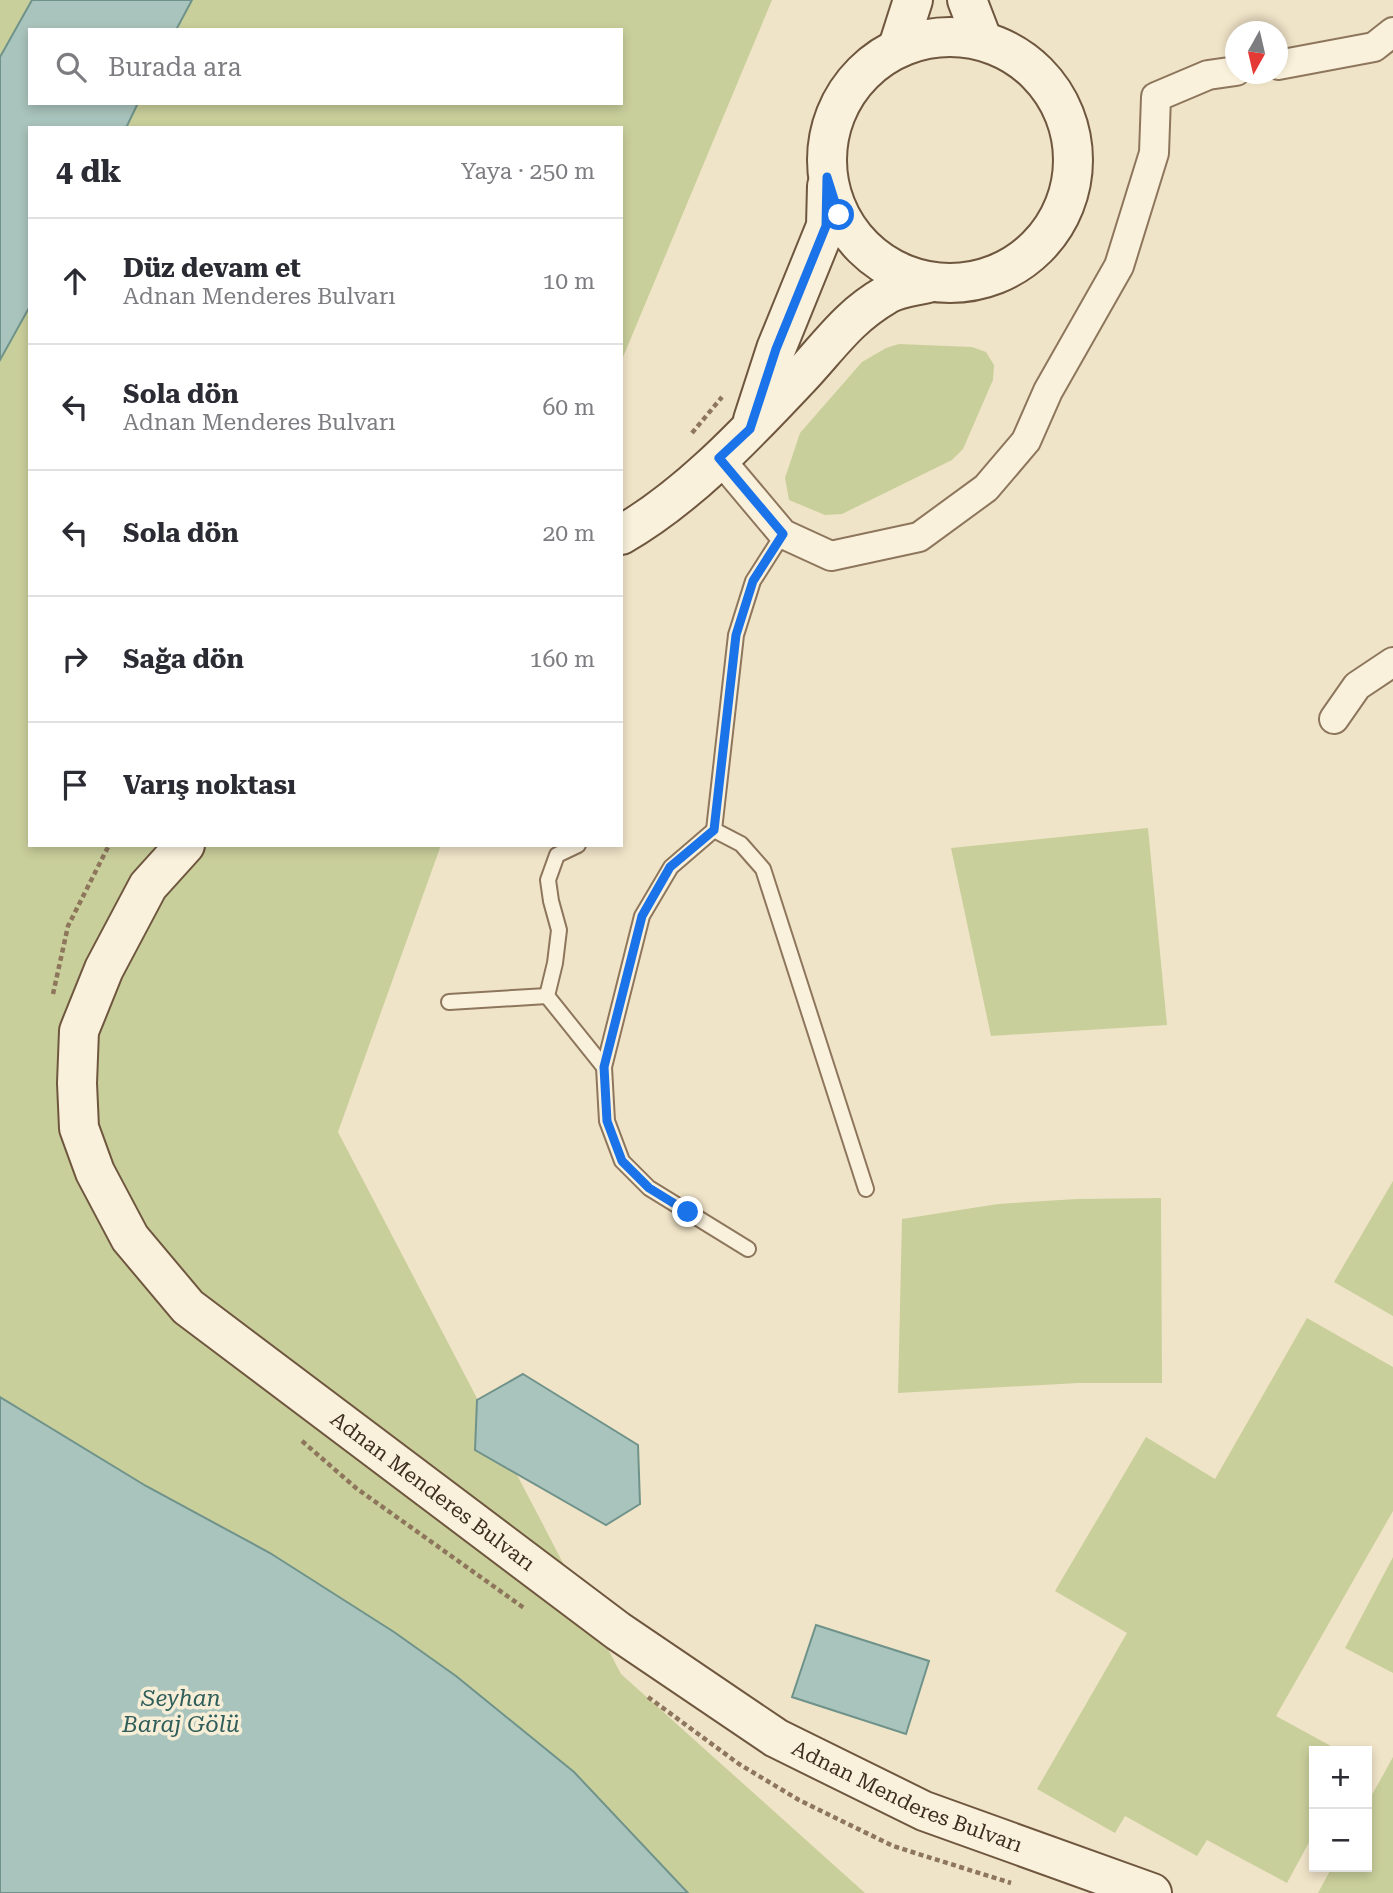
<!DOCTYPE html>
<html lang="tr">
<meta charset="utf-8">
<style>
:root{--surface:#fff;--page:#f2f2f3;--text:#2b2b33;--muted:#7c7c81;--line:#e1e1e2}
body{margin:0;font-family:"Roboto Serif",serif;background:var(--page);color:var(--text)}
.controls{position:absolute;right:21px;bottom:21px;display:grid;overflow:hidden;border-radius:0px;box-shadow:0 4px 10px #0003}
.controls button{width:63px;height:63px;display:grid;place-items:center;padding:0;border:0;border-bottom:2px solid var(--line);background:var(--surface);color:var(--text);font:35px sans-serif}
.compass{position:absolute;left:1225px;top:21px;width:63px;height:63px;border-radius:50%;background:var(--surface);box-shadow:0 4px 10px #0003;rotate:188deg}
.stop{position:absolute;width:21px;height:21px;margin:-16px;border:5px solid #1a73e8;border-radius:50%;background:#fff}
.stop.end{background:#1a73e8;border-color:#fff;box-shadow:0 2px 7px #0008}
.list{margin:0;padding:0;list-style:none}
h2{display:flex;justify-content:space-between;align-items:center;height:91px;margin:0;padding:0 28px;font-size:30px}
h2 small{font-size:23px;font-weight:400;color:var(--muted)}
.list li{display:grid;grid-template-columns:46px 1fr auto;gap:21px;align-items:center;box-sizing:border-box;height:126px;padding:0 28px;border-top:2px solid var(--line)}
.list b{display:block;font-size:26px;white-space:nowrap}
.list p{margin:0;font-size:23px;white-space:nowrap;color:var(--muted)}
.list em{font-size:23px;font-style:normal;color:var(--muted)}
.icon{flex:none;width:38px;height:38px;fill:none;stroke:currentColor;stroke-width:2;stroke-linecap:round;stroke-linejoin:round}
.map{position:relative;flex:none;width:1393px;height:1893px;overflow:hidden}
.search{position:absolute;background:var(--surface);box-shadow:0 4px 10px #0003;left:28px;top:28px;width:595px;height:77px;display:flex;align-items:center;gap:18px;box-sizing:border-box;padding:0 24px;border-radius:0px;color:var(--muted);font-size:26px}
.panel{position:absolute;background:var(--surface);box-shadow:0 4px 10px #0003;left:28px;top:126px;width:595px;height:721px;border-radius:0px}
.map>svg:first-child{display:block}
.green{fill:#c9cf9b;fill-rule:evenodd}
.water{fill:#a9c4bc;stroke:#6f938a;stroke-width:2}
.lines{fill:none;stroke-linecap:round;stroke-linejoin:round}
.lane-casing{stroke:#8d765c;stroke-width:18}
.street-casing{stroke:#8d765c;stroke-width:32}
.secondary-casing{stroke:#6f573f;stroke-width:42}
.path{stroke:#8d765c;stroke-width:4.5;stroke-dasharray:5 3.5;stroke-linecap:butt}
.lane{stroke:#faf1dc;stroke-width:14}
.street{stroke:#faf1dc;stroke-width:28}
.secondary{stroke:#faf1dc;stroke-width:38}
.route{stroke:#1a73e8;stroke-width:9}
.labels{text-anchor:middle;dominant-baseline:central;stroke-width:7;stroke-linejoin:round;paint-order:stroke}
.street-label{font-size:21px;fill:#3d2e20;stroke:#f7eed8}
.water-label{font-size:23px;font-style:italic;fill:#2f5d5a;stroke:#f7eed8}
</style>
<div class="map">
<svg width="1393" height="1893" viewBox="0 0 1393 1893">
<rect width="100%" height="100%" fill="#f0e4c8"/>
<g class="green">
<path d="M0 0H772L621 362V128H30V845H441L338 1132 621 1674 865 1893H0ZM30 30H621V103H30Z"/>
<polygon points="899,344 972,347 986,352 994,365 993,380 963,449 952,460 842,514 825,515 789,500 785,478 800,433 862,362 886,348"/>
<polygon points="1148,828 1167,1025 991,1036 951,848"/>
<polygon points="1393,1181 1393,1316 1334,1282"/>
<polygon points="1161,1198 1162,1383 1078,1383 898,1393 902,1219 998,1204 1076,1199"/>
<polygon points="1307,1318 1393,1367 1393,1511 1276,1716 1340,1751 1314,1751 1314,1833 1287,1883 1207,1840 1197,1856 1125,1816 1115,1833 1037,1789 1127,1633 1055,1591 1146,1437 1215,1479"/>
<polygon points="1393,1557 1393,1673 1345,1648"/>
<polygon points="1393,1757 1393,1893 1318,1893 1332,1867 1367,1867 1367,1804"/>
</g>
<g class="water">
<polygon points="32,0 192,0 176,30 30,30 30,103 138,103 126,128 30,128 30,306 0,360 0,57"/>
<polygon points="523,1374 638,1445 640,1504 606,1525 475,1450 477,1400"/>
<polygon points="0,1397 146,1486 270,1553 394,1632 456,1676 574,1772 688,1893 0,1893"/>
<polygon points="816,1625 929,1661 906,1734 792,1697"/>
</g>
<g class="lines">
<g class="lane-casing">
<g id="lane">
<polyline points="783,534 753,581 736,635 714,830 741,844 763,869 866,1189"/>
<polyline points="714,830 671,867 642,916 604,1067 607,1121 622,1161 649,1188 748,1249"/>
<polyline points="578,845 557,855 548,880 551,901 559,930 555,963 547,996 604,1067"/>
<polyline points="449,1002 547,996"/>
</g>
</g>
<g class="street-casing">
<g id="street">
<polyline points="1278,65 1374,47 1393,32"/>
<polyline points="719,458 783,534 831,556 919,537 986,488 1026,441 1048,391 1119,266 1154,153 1156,97 1208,75 1236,71"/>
<polyline points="1334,719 1357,686 1393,662"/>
</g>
</g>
<g class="secondary-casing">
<g id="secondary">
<polyline points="967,0 982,39"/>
<circle cx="950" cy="160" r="123"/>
<polyline points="898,47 913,0"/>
<polyline points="753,420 776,349 826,226 827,186"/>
<path d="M621 535C689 496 748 432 801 376 830 345 848 317 886 295 898 287 918 286 932 282"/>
<path id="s1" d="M185 845 148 886 104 969 79 1031 77 1083 79 1128 95 1172 130 1238 188 1307 618 1631 776 1738 924 1811 1152 1893"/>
</g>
</g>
<g class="path">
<polyline points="692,433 722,397"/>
<polyline points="53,994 68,926 109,845"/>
<polyline points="302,1441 356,1488 524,1608"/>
<polyline points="648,1697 739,1764 799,1800 893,1846 1011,1883"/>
</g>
<use href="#lane" class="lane"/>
<use href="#street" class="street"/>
<use href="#secondary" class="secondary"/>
</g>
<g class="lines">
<polyline class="route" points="688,1212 649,1188 622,1161 607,1121 604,1067 642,916 670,867 714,830 736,635 753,581 783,534 719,458 750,429 776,349 826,226 827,177 839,215"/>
</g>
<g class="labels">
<g class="street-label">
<text stroke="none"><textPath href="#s1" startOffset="831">Adnan Menderes Bulvarı</textPath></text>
<text stroke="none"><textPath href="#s1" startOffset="1398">Adnan Menderes Bulvarı</textPath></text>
</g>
<g class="water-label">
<text x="181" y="1698">Seyhan<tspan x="181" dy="26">Baraj Gölü</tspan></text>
</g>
</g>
</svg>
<div class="controls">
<button>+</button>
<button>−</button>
</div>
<svg class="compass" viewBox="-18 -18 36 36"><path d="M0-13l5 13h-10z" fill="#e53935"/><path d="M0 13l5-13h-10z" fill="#7c7c81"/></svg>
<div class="stop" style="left:839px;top:215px"></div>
<div class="stop end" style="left:688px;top:1212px"></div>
<div class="search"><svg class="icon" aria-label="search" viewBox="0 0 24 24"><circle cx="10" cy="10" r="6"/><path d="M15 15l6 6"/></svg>Burada ara</div>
<section class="panel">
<h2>4 dk<small>Yaya · 250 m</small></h2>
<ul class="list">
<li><svg class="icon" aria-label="ahead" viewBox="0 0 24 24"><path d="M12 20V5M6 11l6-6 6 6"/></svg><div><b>Düz devam et</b><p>Adnan Menderes Bulvarı</p></div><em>10 m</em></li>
<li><svg class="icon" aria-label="left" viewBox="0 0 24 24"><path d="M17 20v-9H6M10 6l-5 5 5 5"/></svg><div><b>Sola dön</b><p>Adnan Menderes Bulvarı</p></div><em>60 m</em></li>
<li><svg class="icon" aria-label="left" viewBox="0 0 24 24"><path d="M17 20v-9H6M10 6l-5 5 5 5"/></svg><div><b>Sola dön</b></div><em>20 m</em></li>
<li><svg class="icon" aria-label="right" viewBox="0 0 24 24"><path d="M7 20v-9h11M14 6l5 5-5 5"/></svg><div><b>Sağa dön</b></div><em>160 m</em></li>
<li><svg class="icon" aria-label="arrive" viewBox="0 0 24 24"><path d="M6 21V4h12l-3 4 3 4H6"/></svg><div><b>Varış noktası</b></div></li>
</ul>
</section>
</div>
